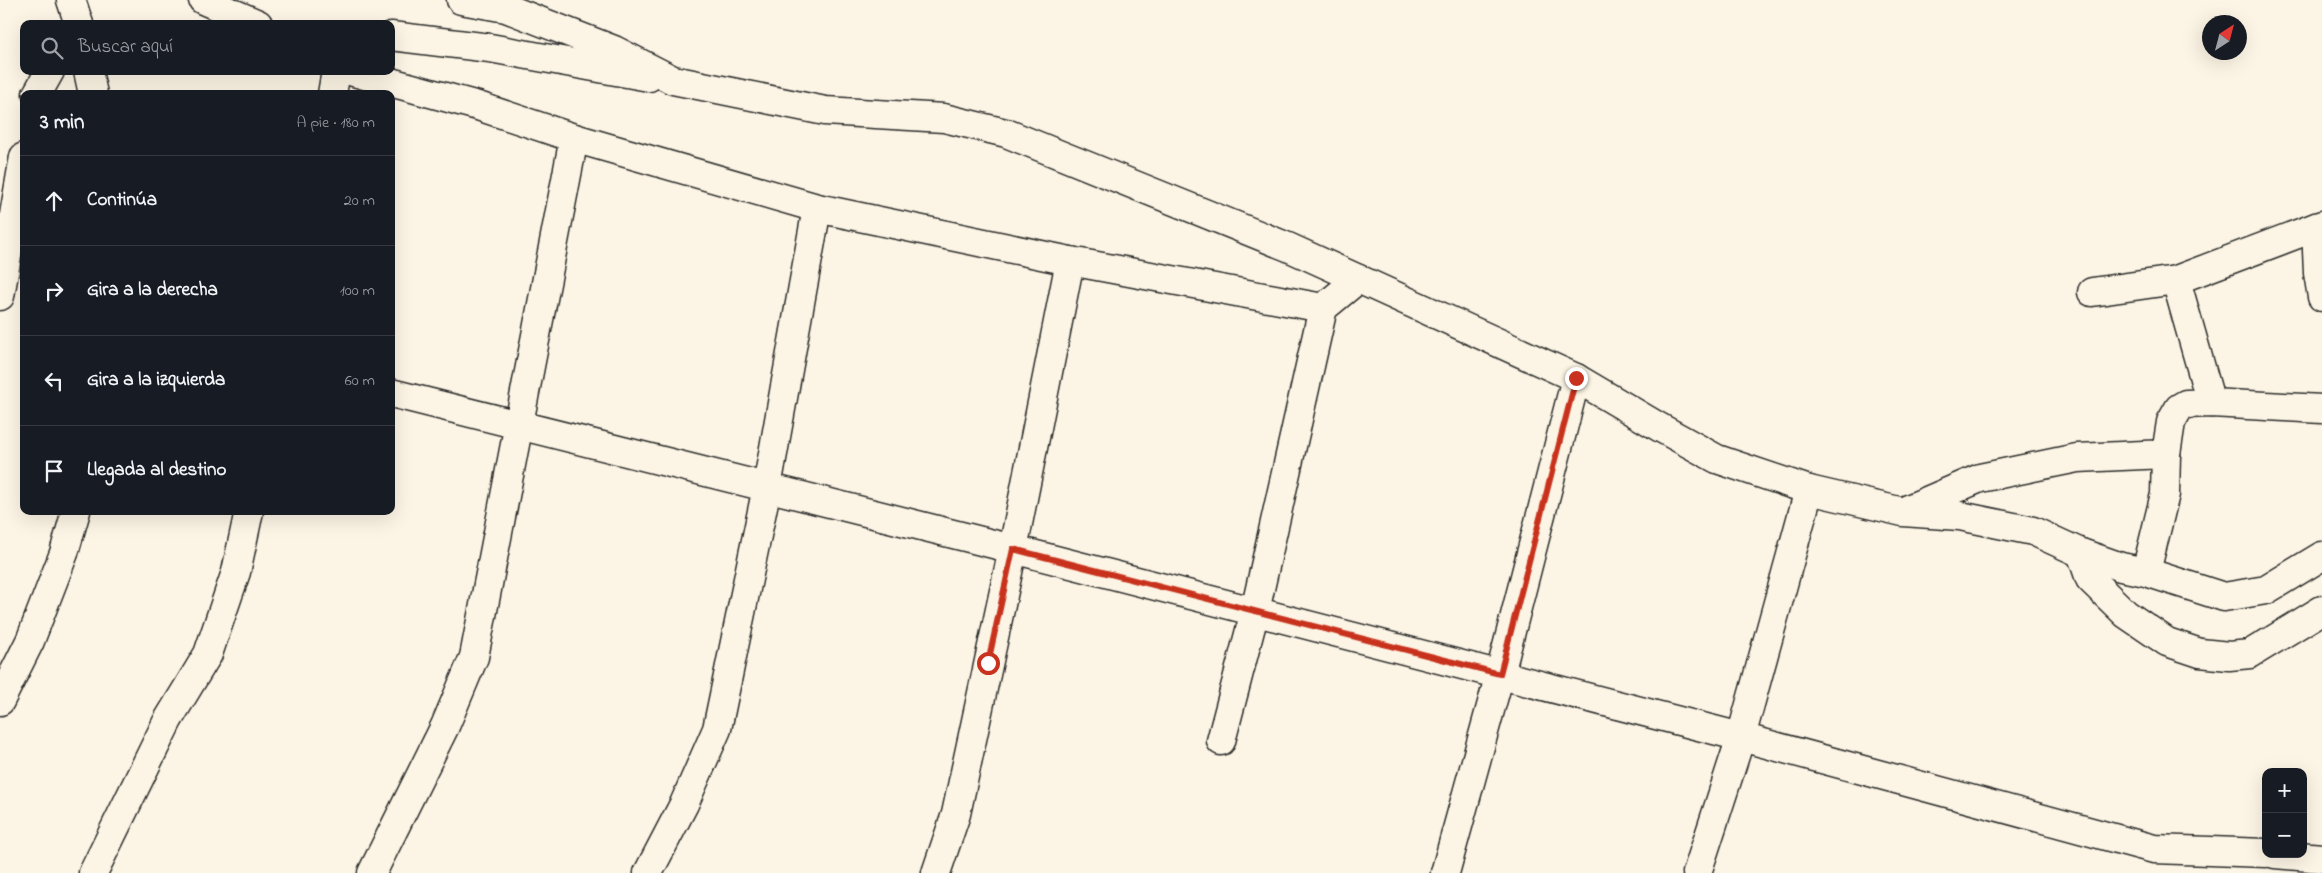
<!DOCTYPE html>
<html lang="es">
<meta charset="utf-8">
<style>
:root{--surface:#171b24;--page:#242831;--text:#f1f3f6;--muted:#9ea1a6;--line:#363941}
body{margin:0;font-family:"Indie Flower",sans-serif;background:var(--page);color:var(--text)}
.controls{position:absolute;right:15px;bottom:15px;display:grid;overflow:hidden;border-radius:10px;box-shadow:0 5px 20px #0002}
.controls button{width:45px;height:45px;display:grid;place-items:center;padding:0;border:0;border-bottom:1px solid var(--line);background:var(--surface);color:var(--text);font:25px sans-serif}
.compass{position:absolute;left:2202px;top:15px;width:45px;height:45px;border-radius:50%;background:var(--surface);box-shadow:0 5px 20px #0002;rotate:36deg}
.stop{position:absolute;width:15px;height:15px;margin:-11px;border:4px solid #c8321e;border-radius:50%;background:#fff}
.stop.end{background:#c8321e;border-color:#fff;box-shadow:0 1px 5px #0008}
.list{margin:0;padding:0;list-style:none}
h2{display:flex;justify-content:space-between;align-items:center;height:65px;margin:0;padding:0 20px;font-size:21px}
h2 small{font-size:16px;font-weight:400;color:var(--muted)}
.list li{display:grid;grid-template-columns:32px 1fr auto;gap:15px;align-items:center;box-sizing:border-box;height:90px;padding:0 20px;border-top:1px solid var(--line)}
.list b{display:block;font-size:19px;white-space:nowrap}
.list em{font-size:16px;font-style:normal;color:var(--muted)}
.icon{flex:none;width:28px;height:28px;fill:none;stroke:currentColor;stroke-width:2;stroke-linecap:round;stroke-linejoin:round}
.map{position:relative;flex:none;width:2322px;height:873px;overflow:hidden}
.search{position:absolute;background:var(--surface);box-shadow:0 5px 20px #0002;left:20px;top:20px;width:375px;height:55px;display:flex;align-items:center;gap:12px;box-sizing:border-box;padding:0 18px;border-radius:10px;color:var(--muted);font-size:19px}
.panel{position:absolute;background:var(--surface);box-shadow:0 5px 20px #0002;left:20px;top:90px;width:375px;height:425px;border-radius:10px}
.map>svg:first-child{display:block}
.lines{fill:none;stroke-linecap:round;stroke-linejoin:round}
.street-casing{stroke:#2b2b2b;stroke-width:31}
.street{stroke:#fcf5e5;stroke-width:28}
.route{stroke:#c8321e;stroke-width:6}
</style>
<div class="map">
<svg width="2322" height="873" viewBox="0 0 2322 873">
<rect width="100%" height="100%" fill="#fcf5e5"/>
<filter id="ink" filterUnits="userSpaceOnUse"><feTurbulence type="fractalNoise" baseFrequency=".02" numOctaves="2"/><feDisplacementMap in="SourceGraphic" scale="10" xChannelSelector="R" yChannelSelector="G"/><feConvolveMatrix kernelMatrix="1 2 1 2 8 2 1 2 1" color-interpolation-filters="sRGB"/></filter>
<g filter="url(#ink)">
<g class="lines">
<g class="street-casing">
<g id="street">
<polyline points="71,0 79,24"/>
<polyline points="203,0 258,24"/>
<polyline points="461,0 506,8 614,50 673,80 825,111 944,118 1006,133 1288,247 1576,378 1659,427 1717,459 1809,490 1903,512 1960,516 2033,531 2081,553 2121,567 2146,572 2224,597 2266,590 2322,556"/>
<polyline points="391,36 490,48 649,77"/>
<polyline points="88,71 93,94"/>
<polyline points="350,71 478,106 574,138 817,208 1070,261 1323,308"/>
<polyline points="37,94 50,71"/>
<polyline points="332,94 336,71"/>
<polyline points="2322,225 2316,227 2318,273 2322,297"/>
<polyline points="2176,280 2211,403"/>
<polyline points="2092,292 2176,280 2316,227"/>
<polyline points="0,296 24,157"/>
<polyline points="391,393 1013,549 1741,737 2154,849 2266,853"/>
<polyline points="1906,510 1980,478 2077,458 2166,454"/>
<polyline points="2081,553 2090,579 2126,614 2167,642 2200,653 2229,656 2250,654 2322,610"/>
<polyline points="2146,572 2165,494 2166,454 2171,422 2179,408 2186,404 2211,403 2322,409"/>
<polyline points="0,701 30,641 64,553 76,511"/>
<polyline points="1221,741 1255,611 1323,308 1358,279"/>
<polyline points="2275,854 2322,858"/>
<polyline points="93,873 168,720 208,654 236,572 249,511"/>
<polyline points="372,873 445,726 474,657 574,138"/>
<polyline points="648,873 684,804 717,729 767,487 817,208"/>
<polyline points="936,873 956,814 1013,549 1070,261"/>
<polyline points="1445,873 1500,674 1576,378"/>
<polyline points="1697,873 1741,737 1809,490"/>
</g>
</g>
<use href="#street" class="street"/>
</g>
</g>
<g class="lines" filter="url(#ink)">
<polyline class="route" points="988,663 1013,549 1500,674 1576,378"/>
</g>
</svg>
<div class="controls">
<button>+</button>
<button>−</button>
</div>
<svg class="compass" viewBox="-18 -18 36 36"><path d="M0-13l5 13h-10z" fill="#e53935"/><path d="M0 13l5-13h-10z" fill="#9ea1a6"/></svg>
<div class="stop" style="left:988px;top:663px"></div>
<div class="stop end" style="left:1576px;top:378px"></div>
<div class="search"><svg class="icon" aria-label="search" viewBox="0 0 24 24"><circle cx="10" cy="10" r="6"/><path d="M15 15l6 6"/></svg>Buscar aquí</div>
<section class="panel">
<h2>3 min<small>A pie · 180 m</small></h2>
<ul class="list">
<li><svg class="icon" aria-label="ahead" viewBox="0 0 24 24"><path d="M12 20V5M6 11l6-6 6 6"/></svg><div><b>Continúa</b></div><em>20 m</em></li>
<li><svg class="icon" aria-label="right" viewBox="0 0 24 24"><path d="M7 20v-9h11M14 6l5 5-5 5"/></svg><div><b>Gira a la derecha</b></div><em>100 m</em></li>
<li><svg class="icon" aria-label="left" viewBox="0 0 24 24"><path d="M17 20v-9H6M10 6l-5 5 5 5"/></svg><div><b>Gira a la izquierda</b></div><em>60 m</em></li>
<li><svg class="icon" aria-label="arrive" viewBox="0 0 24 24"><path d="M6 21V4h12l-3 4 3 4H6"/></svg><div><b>Llegada al destino</b></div></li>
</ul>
</section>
</div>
